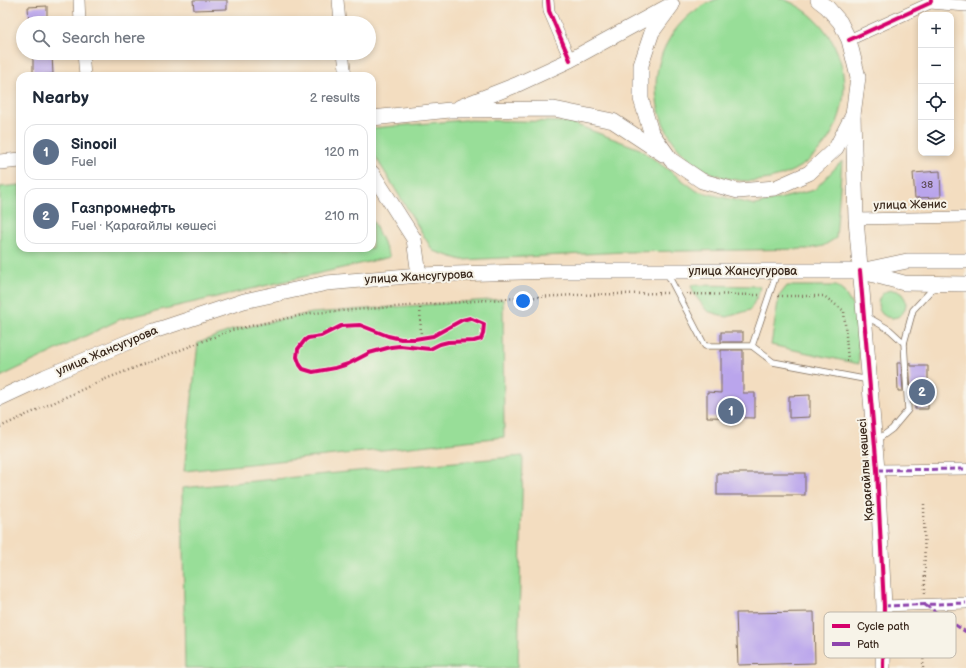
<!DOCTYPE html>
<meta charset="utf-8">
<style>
:root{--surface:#fff;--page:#f6f6f7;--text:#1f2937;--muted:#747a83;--line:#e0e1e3;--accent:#2563eb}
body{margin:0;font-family:"Balsamiq Sans",sans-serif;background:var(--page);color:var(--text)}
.controls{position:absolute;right:12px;top:12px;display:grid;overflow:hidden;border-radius:8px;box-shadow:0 2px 6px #0003}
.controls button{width:36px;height:36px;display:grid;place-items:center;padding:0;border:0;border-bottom:1px solid var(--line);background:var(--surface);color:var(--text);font:20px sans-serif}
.you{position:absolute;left:523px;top:301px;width:14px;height:14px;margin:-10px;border:3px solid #fff;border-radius:50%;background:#1a73e8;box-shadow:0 0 0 6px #1a73e833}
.badge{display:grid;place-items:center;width:26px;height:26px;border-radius:50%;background:var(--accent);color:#fff;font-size:13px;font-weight:700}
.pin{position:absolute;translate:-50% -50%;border:2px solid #fff;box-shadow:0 1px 4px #0006}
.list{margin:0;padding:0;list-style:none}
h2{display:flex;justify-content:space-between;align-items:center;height:52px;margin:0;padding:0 16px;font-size:17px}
h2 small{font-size:13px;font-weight:400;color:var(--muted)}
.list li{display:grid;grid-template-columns:26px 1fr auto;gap:12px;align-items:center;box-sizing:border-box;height:56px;margin:0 8px 8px;padding:0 8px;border:1px solid var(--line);border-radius:12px}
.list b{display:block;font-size:15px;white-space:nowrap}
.list p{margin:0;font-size:13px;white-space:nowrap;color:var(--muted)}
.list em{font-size:13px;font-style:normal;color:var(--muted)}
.icon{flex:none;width:22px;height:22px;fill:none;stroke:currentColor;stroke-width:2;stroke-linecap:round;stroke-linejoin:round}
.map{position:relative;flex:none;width:966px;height:668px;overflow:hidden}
.search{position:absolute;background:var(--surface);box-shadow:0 2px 6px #0003;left:16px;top:16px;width:360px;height:44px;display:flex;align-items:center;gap:10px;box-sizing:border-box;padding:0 14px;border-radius:22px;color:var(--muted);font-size:15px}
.panel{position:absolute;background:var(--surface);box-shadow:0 2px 6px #0003;left:16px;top:72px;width:360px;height:180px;border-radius:12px}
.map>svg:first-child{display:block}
.green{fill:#98de98;stroke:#6a845b}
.building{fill:#baa5ec}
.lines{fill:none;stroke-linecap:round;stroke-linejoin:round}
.lane-casing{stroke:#7b6957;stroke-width:7}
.street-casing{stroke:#7b6957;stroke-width:12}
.secondary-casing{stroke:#7b6957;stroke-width:16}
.path{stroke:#7b6957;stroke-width:2.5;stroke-dasharray:1 3;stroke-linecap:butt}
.lane{stroke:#fff;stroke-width:5.5}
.street{stroke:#fff;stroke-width:11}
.secondary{stroke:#fff;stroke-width:15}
.quiet{stroke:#8e44ad;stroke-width:3;stroke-dasharray:6 3;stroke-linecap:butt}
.cycleway-casing{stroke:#f7f3e8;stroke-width:6}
.cycleway{stroke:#d6006c;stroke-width:4}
.labels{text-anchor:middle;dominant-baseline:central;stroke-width:4;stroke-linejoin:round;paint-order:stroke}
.number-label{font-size:10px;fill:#5b4952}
.street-label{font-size:12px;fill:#3b2a1e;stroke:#f7f3e8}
.key{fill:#f7f3e8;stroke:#bfb7ab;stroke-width:1}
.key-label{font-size:11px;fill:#3b2a1e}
</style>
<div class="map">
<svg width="966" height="668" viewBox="0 0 966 668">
<rect width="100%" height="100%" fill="#f7f3e8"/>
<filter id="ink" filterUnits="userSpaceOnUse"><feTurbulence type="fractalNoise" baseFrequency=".025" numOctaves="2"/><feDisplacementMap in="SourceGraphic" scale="8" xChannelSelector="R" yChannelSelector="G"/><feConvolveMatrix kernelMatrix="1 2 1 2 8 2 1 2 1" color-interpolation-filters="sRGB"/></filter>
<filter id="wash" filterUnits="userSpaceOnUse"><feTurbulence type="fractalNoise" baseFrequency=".012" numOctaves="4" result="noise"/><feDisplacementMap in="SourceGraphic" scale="16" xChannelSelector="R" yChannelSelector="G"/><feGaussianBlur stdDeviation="0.9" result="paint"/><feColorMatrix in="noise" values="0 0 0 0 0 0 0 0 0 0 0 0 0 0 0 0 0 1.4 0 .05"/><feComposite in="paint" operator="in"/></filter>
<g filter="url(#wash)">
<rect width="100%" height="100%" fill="#f3ddc0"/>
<g class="green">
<circle cx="750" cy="87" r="94"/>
<polygon points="465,120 569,122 640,149 697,191 755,205 814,190 842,161 836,238 823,246 807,249 624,252 462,260 433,251 372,151 372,128"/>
<polygon points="20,185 20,248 372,248 372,219 390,257 121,319 0,377 0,187"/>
<polygon points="691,285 760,286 758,295 750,310 727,317 707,311 694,294"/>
<polygon points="787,286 836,286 844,292 858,315 859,364 771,345 779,296"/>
<circle cx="892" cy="304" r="14"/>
<polygon points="503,299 504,437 184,471 198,343 232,330 312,313"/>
<polygon points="523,456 518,668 185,668 182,488 388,468"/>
</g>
<g id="blocks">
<g class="building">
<polygon points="193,0 227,0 227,9 194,10"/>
<polygon points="47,6 47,23 29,23 28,7"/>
<polygon points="52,55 53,74 33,75 33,56"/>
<polygon points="940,171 941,197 915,198 913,173"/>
<rect x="721" y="332" width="22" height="10"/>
<polygon points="721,350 743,350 743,393 755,393 755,418 707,417 707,392 721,393"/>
<polygon points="897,363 901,363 903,391 898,391"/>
<polygon points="909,363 911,363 911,366 928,366 928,409 915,409 915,391 911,391"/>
<polygon points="810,395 810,417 789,418 789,396"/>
<rect x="717" y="473" width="88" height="22"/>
<polygon points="814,612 815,663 738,665 736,613"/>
</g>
</g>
</g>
<g filter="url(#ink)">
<use href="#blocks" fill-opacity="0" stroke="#7b6957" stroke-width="1"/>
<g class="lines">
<g class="lane-casing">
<g id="lane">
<polyline points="667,273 705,346 752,346 777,272"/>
<polyline points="866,316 890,330 904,343"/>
<polyline points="752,346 773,362 869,380"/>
<polyline points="877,440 892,429 908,410 904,343 913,310 936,285"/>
</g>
</g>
<g class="street-casing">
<g id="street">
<polyline points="79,0 80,23"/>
<polyline points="338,0 340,23"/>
<polyline points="548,0 549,11 570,60"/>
<polyline points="930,3 966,6"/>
<polyline points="849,40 930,3 931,0"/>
<polyline points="83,53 85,76"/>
<polyline points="343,53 346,76"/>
<polyline points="856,219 966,217"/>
<polyline points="877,470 966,469"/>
<polyline points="884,606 966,603"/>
</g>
</g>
<g class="secondary-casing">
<g id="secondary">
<polyline points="672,5 652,32 641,65 641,99 651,132 671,160 702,181 738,191 775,188 809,173 836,148 853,115 858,77 849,40 840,22 827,7 818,0"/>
<polyline points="460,107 516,85 570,60 667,7"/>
<polyline points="853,115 856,219 877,470 884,606 883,668"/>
<polyline points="372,118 450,110 554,109 613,121 663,154"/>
<polyline points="0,162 20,160"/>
<polyline points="372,173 414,239 419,275"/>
<polyline points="863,272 904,283 966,284"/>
<polyline points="0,398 45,377 154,331 244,301 327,283 419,275 557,271 860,271 907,261 966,261"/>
</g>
</g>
<g class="path">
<polyline points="686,294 759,295"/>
<polyline points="778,296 824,296 844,311 848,361"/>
<polyline points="420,304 421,338"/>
<polyline points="0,427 103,380 232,330 312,313 503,299 575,295 667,293"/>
<polyline points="924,504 925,594"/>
<polyline points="896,645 905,645"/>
<polyline points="923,668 925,615"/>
</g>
<use href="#lane" class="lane"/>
<use href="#street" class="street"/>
<use href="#secondary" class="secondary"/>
<g class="quiet">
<polyline points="877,470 966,469"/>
<polyline points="925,605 966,632"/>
<polyline points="884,606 966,603"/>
</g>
<g class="cycleway-casing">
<g id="cycleway">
<polyline points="548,0 549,11 570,60"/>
<polyline points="849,40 930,3 931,0"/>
<polyline points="860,271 877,470 884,606 883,668"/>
<polygon points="470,318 484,324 483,334 481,339 474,341 448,342 440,344 430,349 400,346 391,347 369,353 348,364 335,368 313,372 303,369 300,365 297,357 298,349 305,340 308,338 321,336 341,326 360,325 388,336 401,339 415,339 433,336 462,320"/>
</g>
</g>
<use href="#cycleway" class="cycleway"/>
</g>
</g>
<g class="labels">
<g class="number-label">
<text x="927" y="185">38</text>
</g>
<g class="street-label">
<text transform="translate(910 205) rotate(-1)">улица Женис</text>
<text x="743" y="271">улица Жансугурова</text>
<text transform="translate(419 277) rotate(-3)">улица Жансугурова</text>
<text transform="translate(107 351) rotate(-23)">улица Жансугурова</text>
<text transform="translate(866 470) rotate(-94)">Қарағайлы көшесі</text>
</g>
</g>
<rect x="824" y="612" width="132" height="46" rx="6" class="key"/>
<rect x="832" y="624" width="18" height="4" fill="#d6006c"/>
<rect x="832" y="642" width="18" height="4" fill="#8e44ad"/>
<g class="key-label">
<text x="857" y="630">Cycle path</text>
<text x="857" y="648">Path</text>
</g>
</svg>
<div class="controls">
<button>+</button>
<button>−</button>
<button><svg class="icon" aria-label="locate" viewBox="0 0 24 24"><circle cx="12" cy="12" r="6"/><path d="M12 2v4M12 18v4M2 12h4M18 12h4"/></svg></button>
<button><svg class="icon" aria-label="layers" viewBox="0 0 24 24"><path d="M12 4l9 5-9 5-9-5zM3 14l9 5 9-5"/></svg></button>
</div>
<div class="you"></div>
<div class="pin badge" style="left:731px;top:411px;background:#5c6f8a">1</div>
<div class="pin badge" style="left:922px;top:392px;background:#5c6f8a">2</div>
<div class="search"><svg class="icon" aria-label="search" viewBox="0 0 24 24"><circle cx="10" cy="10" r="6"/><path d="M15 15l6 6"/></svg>Search here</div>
<section class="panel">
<h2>Nearby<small>2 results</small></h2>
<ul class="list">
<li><span class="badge" style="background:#5c6f8a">1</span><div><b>Sinooil</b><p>Fuel</p></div><em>120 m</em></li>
<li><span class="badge" style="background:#5c6f8a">2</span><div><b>Газпромнефть</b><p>Fuel · Қарағайлы көшесі</p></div><em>210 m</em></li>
</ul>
</section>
</div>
